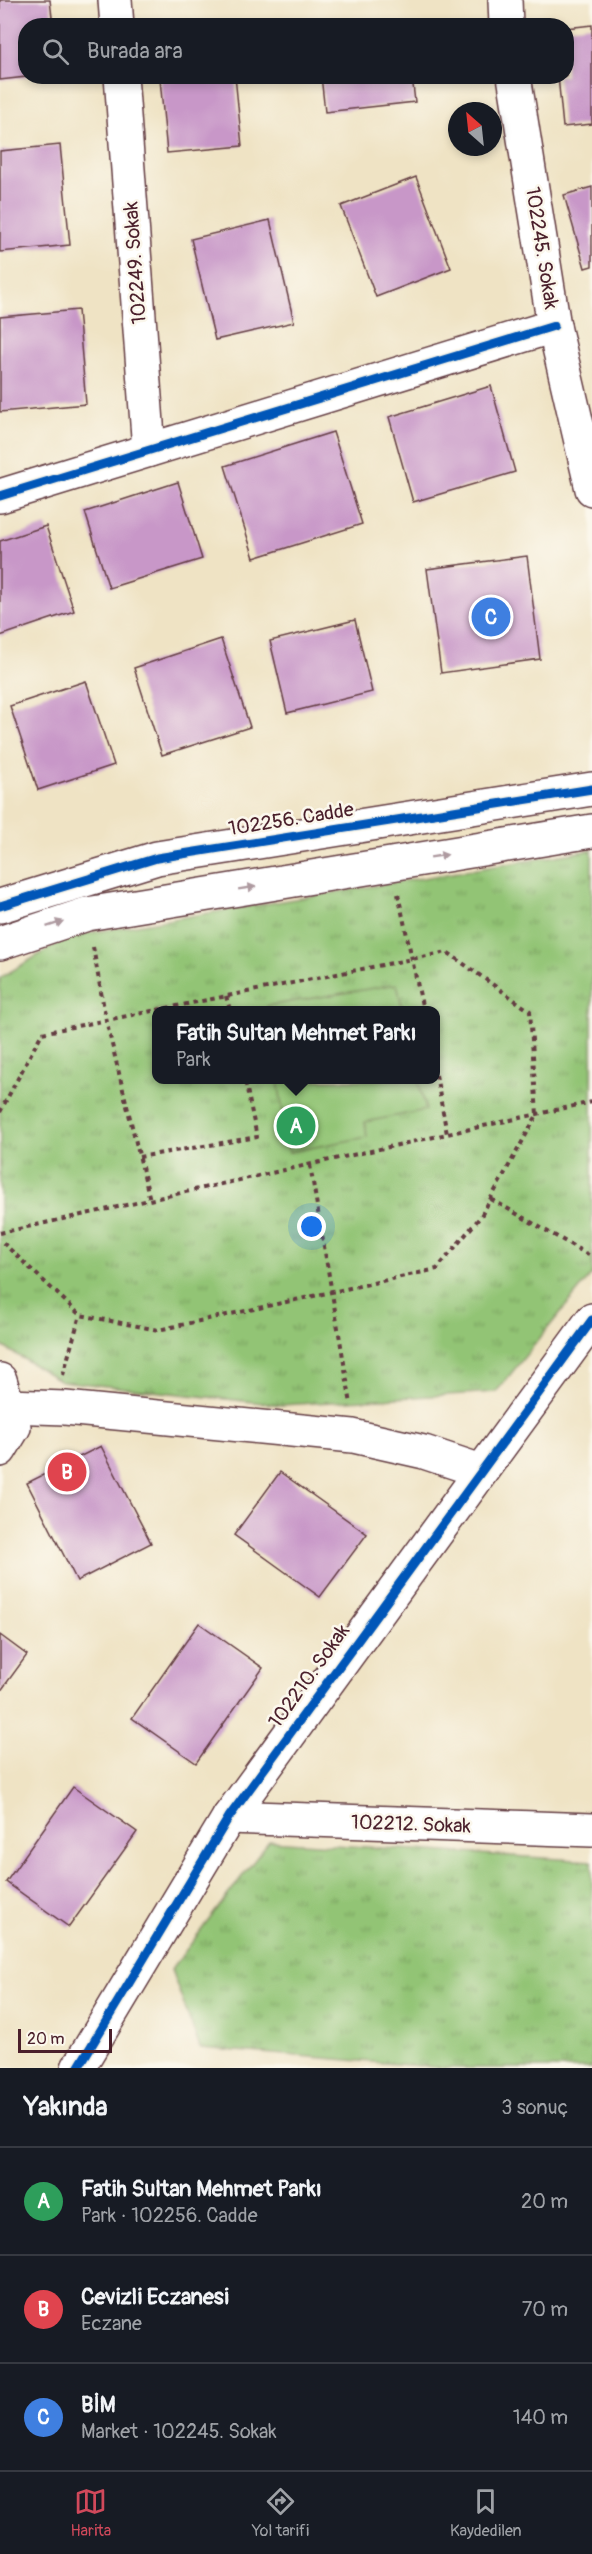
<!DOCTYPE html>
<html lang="tr">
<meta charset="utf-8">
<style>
:root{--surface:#171b24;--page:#242831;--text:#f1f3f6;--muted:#9ea1a6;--line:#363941;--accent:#d1495b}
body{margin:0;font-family:Pangolin,sans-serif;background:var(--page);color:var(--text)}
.compass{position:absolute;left:448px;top:102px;width:54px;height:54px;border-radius:50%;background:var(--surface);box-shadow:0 3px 9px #0003;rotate:333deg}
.scale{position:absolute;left:18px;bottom:15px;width:94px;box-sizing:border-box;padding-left:6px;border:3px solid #4a1f2b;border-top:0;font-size:16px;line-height:21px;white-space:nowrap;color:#4a1f2b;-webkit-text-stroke:4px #fbf7ec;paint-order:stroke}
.you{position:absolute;left:312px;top:1227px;width:21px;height:21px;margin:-15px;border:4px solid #fff;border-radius:50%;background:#1a73e8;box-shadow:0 0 0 9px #1a73e833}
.badge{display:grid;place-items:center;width:39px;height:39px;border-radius:50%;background:var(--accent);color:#fff;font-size:20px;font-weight:700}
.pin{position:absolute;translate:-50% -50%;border:3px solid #fff;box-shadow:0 2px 6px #0006}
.popup{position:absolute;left:152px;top:1006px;width:288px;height:78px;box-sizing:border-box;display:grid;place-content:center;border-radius:12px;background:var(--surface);filter:drop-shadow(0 2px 4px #0005);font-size:20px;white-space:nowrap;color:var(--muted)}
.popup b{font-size:22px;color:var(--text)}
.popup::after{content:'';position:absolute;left:50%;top:100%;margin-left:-12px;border:12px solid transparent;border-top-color:var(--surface)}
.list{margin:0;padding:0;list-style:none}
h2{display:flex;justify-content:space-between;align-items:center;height:78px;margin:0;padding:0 24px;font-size:26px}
h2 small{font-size:20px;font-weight:400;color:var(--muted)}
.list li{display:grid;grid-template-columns:39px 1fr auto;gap:18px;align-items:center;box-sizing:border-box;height:108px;padding:0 24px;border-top:2px solid var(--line)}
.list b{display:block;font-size:22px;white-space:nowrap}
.list p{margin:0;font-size:20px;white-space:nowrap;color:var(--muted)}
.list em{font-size:20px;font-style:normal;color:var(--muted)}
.icon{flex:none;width:33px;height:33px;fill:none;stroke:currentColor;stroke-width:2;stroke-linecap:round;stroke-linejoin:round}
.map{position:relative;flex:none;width:592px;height:2068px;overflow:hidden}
.search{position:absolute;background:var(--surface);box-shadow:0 3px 9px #0003;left:18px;right:18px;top:18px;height:66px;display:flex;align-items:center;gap:15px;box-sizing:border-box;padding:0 21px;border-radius:24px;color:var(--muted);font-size:22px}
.sheet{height:402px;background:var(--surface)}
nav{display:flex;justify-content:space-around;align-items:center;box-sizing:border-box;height:84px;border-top:2px solid var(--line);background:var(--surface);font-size:16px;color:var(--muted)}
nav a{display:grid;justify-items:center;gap:3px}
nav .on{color:var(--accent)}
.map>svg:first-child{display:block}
.park{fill:url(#park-tufts);stroke:#6e7250;stroke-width:1.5;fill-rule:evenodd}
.garden{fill:#92c474;stroke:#6e7250;stroke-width:1.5}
.building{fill:#c897c8}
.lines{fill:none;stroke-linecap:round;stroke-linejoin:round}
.minor-casing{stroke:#633c42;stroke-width:36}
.path{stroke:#633c42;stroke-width:4;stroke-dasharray:4.5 4.5;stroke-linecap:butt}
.minor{stroke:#fff;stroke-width:33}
.cycleway-casing{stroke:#fbf7ec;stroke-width:13}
.cycleway{stroke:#0057b8;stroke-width:9}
.oneway{fill:#ae9aa0}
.labels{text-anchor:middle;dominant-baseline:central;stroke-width:5;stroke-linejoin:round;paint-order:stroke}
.street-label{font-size:20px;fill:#4a1f2b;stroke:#fbf7ec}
</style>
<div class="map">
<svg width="592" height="2068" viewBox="0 0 592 2068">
<defs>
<pattern id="park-tufts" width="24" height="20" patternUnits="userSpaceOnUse" patternTransform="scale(1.5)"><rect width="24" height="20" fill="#92c474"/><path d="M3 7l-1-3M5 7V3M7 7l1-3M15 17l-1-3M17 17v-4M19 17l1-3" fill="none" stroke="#799f5f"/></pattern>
</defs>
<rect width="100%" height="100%" fill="#fbf7ec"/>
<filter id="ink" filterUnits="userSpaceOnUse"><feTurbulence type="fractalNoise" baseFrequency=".0167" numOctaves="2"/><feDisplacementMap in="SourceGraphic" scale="12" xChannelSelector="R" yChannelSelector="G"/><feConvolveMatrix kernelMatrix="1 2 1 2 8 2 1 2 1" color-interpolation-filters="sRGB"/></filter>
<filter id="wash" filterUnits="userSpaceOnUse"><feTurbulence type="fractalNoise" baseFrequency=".008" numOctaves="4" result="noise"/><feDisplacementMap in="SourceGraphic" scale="24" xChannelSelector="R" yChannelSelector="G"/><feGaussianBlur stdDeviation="1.35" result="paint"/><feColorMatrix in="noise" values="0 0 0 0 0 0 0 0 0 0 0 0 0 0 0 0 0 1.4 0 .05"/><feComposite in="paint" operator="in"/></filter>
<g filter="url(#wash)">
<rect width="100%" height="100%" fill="#efe3c4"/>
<g class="park">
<path d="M592 850V1274L496 1392 281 1405 61 1381 0 1345V978L70 936ZM156 1010H436V1080H156Z"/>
<polygon points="269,1841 592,1861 592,2068 445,2068 200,2048 171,1970"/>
</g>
<g class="garden">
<polygon points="397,984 403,1010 267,1010 267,1006"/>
<polygon points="278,1080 418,1080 426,1110 365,1122 367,1137 289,1152"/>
</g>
<g id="blocks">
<g class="building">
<polygon points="0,0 50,0 53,26 26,26 26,77 0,80"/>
<polygon points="592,25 592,124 563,127 558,76 566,76 566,28"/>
<polygon points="187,76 235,76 242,146 167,153 160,79"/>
<polygon points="321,76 412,76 415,102 325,112"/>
<polygon points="60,145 70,245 0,252 0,151"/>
<polygon points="416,177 451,268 376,297 341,206"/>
<polygon points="592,187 592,266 585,268 564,195"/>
<polygon points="270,220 294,322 215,340 191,239"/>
<polygon points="78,310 86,404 0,412 0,317"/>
<polygon points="491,386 515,472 413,502 389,417"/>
<polygon points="333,432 362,524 254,558 225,466"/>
<polygon points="178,482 202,559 109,588 85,512"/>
<polygon points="46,526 74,611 0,636 0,541"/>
<polygon points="527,556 540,659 441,673 427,569"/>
<polygon points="355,620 372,692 287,713 270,641"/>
<polygon points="221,639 250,727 162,755 134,668"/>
<polygon points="86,681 114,765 38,790 10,706"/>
<polygon points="101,1446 151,1543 77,1581 27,1483"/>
<polygon points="280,1472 367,1534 320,1597 234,1535"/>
<polygon points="199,1623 263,1668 196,1763 132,1718"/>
<polygon points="0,1635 27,1655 0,1692"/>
<polygon points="73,1787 137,1832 69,1927 6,1882"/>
</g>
</g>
</g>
<g filter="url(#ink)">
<use href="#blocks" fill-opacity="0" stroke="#633c42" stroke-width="1.5"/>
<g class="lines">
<g class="minor-casing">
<g id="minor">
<polyline points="115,0 117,26"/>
<polyline points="505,0 506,26"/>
<polyline points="121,76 149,450"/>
<polyline points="514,76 554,326 592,489"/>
<polyline points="0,496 554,326"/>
<polyline points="0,906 157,858 592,789"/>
<polyline points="0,943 87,914 592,831"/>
<polyline points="0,1380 14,1427 0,1450"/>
<polyline points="8,1406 65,1408 353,1436 424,1452 481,1471"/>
<polyline points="229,1817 592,1830"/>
<polyline points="78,2068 229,1817 592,1320"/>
</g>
</g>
<g class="path">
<polyline points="398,894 423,1010"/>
<polyline points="93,947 106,1020 150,1200"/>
<polyline points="226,996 230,1010"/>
<polyline points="436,1075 447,1134"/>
<polyline points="0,1112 42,1033 447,952 530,1011 537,1115 481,1216 437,1269 158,1330 80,1315 0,1240"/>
<polyline points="139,1157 257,1137 245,1080"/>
<polyline points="310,1165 351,1404"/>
<polyline points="491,1199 592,1257"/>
<polyline points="0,1233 592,1102"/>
<polyline points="63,1375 80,1315"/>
</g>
<use href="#minor" class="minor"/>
<g class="cycleway-casing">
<g id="cycleway">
<polyline points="0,496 554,326"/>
<polyline points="0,906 157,858 592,789"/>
<polyline points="78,2068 229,1817 592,1320"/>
</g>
</g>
<use href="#cycleway" class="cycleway"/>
</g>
<defs><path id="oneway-solid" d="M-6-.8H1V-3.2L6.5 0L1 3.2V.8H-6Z" transform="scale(1.5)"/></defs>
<g class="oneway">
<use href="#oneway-solid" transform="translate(439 856) rotate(-9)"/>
<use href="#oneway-solid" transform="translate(247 888) rotate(-9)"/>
<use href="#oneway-solid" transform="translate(55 924) rotate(-19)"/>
</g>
</g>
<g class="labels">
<g class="street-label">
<text transform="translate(542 248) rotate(81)">102245. Sokak</text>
<text transform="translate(135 263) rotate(-94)">102249. Sokak</text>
<text transform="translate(291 819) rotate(-9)">102256. Cadde</text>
<text transform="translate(309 1676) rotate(-54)">102210. Sokak</text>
<text transform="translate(411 1824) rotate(2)">102212. Sokak</text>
</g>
</g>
</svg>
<svg class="compass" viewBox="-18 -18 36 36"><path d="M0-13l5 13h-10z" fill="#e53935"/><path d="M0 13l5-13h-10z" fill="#9ea1a6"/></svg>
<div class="scale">20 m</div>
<div class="you"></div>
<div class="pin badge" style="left:296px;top:1126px;background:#2e9e5b">A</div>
<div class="popup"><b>Fatih Sultan Mehmet Parkı</b>Park</div>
<div class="pin badge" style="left:67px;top:1472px;background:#e0444e">B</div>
<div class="pin badge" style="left:491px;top:617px;background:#3f7fe0">C</div>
<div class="search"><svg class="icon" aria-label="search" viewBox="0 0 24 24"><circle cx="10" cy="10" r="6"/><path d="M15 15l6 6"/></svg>Burada ara</div>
</div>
<section class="sheet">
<h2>Yakında<small>3 sonuç</small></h2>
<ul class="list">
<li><span class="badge" style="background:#2e9e5b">A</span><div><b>Fatih Sultan Mehmet Parkı</b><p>Park · 102256. Cadde</p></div><em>20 m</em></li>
<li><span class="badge" style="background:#e0444e">B</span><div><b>Cevizli Eczanesi</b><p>Eczane</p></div><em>70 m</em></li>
<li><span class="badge" style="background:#3f7fe0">C</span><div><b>BİM</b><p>Market · 102245. Sokak</p></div><em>140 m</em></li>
</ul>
</section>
<nav>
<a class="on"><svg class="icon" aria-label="map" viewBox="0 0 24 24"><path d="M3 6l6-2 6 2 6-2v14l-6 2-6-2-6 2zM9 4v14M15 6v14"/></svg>Harita</a>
<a><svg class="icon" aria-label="directions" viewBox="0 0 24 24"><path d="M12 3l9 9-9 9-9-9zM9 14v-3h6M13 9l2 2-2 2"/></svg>Yol tarifi</a>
<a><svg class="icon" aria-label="saved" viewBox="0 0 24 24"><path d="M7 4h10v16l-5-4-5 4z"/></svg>Kaydedilen</a>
</nav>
